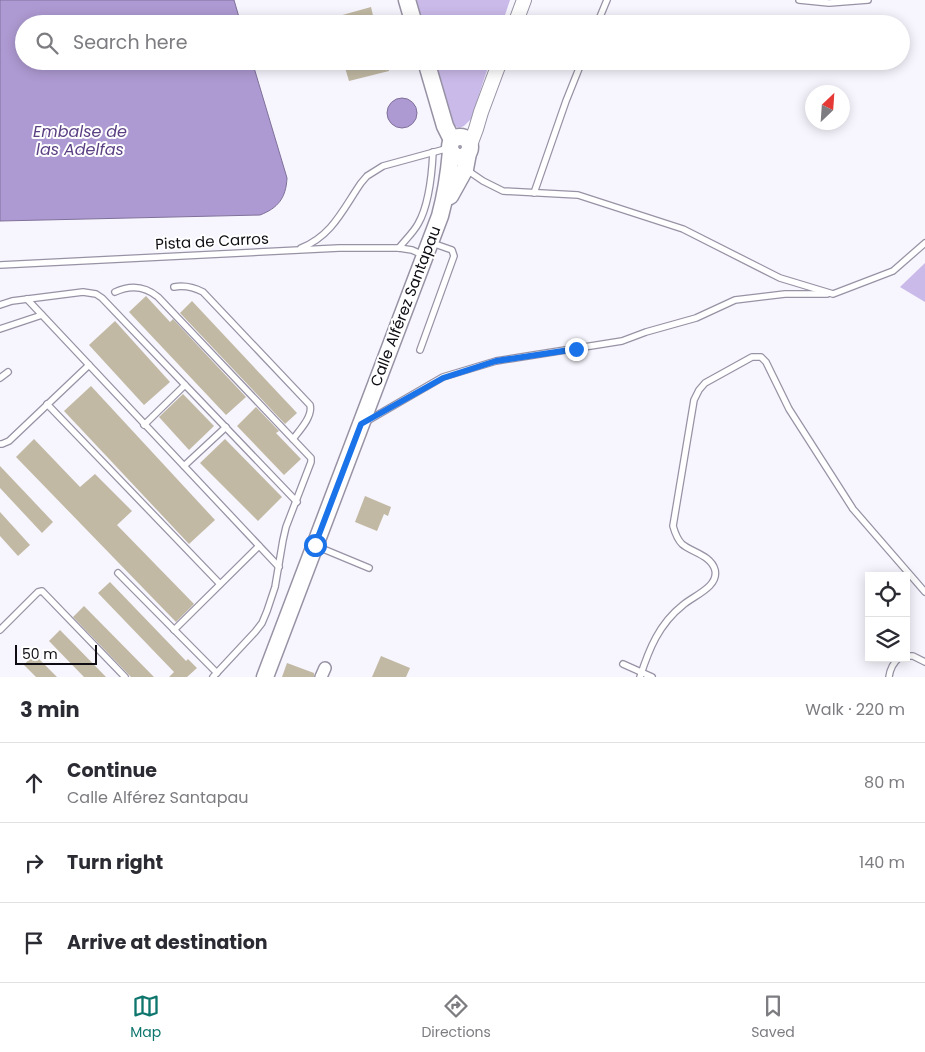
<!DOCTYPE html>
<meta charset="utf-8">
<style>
:root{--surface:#fff;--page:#f2f2f3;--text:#2b2b33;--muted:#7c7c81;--line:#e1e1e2;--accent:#0f766e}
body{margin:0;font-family:Poppins,sans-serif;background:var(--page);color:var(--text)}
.controls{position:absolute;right:15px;bottom:15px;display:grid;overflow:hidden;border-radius:0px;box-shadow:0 2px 12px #0003}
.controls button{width:45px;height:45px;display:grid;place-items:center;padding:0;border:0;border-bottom:1px solid var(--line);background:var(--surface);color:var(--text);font:25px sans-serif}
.compass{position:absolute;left:805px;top:85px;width:45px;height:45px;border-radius:50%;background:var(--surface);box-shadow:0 2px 12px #0003;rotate:25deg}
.scale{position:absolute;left:15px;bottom:12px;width:82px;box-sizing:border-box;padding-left:5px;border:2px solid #0f0d13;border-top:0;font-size:14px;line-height:18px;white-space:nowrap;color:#0f0d13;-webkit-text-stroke:4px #fff;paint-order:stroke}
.stop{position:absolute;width:15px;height:15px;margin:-11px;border:4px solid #1a73e8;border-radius:50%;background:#fff}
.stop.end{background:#1a73e8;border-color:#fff;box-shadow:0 1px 5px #0008}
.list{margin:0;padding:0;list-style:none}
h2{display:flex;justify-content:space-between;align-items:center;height:65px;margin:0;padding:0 20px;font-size:21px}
h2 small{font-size:16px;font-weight:400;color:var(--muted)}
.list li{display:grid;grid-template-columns:32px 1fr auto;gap:15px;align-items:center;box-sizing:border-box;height:80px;padding:0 20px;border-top:1px solid var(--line)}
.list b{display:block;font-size:19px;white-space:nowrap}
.list p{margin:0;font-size:16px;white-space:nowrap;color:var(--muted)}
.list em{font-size:16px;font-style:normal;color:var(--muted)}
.icon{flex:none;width:28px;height:28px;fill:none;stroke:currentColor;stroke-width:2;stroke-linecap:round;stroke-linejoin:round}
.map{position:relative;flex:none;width:925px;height:677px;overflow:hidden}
.search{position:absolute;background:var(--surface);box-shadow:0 2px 12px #0003;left:15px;right:15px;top:15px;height:55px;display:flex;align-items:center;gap:12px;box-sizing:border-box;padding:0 18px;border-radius:28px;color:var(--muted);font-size:19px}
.sheet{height:305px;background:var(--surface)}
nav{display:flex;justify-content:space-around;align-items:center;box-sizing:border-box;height:70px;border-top:1px solid var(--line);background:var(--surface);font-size:14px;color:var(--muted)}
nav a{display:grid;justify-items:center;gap:2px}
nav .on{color:var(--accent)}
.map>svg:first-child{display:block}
.green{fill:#cabaea}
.water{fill:#ae9ad2;stroke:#7e7099}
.building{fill:#c1b9a4}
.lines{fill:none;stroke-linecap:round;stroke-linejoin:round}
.service-casing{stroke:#9892a5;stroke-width:8}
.minor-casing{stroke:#9892a5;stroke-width:14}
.tertiary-casing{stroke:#9892a5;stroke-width:16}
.secondary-casing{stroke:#9892a5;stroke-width:19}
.service{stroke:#fff;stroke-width:5.5}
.minor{stroke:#fff;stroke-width:11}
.tertiary{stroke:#fff;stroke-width:14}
.secondary{stroke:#fff;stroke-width:16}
.route{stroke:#1a73e8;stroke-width:6}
.labels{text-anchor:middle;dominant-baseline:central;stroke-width:4;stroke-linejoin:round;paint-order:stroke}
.street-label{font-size:15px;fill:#0f0d13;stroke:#fff}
.water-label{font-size:16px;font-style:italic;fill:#5a3f83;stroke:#fff}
</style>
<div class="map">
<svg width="925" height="677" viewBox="0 0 925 677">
<rect width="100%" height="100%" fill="#f7f5fd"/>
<g class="green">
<polygon points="416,0 510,0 502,24 423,24"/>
<polygon points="434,61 490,61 471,119 464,126 459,128 455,126 451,120"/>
<polygon points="925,263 925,302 900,287"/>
</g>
<g class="water">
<path d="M0 0H234L241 24H24V61H252L287 178C286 198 278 208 260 215L0 221Z"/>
<circle cx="402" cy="113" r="15"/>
</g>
<g class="building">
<polygon points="371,7 375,24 321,24 321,21"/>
<polygon points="343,61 387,61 389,71 349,81"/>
<polygon points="146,296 170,322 173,319 246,397 226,415 129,312"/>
<polygon points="192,301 297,413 285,424 180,313"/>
<polygon points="115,321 170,382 144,405 89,345"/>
<polygon points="91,386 215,520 189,544 64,411"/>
<polygon points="183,394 214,426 189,450 159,417"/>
<polygon points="256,407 279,431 276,433 301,459 284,475 237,426"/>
<polygon points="34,439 80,487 95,474 132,511 117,525 194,604 176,622 16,457"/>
<polygon points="225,439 282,497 258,521 200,463"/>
<polygon points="0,466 53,522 42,533 0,488"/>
<polygon points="365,496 391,507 388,516 384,514 377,531 355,522"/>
<polygon points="0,512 30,545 18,556 0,536"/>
<polygon points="110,582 186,661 188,659 197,668 187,677 169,677 174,672 98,593"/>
<polygon points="84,606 154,677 131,677 129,675 73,617"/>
<polygon points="60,630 106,677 84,677 49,641"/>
<polygon points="34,654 57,677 36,677 24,665"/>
<polygon points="381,656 410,668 406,677 372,677"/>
<polygon points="287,663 314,673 314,677 282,677"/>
</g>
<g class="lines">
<g class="service-casing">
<g id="service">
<polyline points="799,0 829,3 868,0"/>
<polyline points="597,24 607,0"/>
<polyline points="467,170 483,181 503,191 578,195 683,229 780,278 833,294 893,271 925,243"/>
<polyline points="534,193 566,101 582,61"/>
<path d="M301 248C332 236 343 209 361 183L367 176 383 166 449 148"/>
<path d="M399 248C405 240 413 233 418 224 429 205 432 173 433 152"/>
<polyline points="0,265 339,248 399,248 412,250 423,255"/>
<path d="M174 287C185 285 193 287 203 292L310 405C313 416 300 430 293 439"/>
<path d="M115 292C130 285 145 286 158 297L311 458V462L286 527 283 540 275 587 267 611 262 623 255 632 213 677"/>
<polyline points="27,299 279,567"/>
<polyline points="0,305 12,301 83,292 96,294 102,298 297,502"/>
<polyline points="0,329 42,315"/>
<polyline points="420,350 454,256 452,250 432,243"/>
<polyline points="0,378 8,372"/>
<polyline points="47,404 220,584"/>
<polyline points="367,421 443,377 496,361 622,341 646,332 696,318 735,300 785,294 827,294"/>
<polyline points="144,425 185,385"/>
<polyline points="0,444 2,444 9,441 89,365"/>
<polyline points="184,466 226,427"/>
<polyline points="316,546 369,568"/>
<polyline points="118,573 217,673"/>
<polyline points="0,630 38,592 42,591 125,677"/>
<polyline points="174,630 259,546"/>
<polyline points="906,656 913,656 925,662"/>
<polyline points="623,664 652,677"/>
<path d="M640 677C649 649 659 624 683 605 693 596 719 587 715 570 711 555 691 552 682 544 677 539 675 533 673 526L694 400 699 390 705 383 752 357H761L766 362 789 409 853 509 925 592"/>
<path d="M889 677C890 669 893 663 899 658"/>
</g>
</g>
<g class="minor-casing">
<polyline id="minor" points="321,677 325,668"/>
</g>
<g class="tertiary-casing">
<g id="tertiary">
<polyline points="515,24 524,0"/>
<polyline points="470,145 476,129 481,112 500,61"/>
</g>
</g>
<g class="secondary-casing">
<g id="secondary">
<polyline points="407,0 414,24"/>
<polyline points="426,61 445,126 452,140"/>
<circle cx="460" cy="147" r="10"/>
<polyline points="450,196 465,169 468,153"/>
<path d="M265 677 440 216C446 194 449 174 451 151"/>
</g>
</g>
<use href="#service" class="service"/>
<use href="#minor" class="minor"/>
<use href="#tertiary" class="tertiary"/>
<use href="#secondary" class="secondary"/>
</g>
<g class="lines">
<polyline class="route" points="315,545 361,424 443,378 496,361 576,349"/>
</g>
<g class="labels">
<g class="street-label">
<text transform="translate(212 241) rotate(-3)">Pista de Carros</text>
<text transform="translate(405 306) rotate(-69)">Calle Alférez Santapau</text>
</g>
<g class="water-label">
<text x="80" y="131">Embalse de<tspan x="80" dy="18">las Adelfas</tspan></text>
</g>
</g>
</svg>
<div class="controls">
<button><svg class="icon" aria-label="locate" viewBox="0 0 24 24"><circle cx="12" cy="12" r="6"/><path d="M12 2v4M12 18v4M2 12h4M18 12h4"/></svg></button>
<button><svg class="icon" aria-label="layers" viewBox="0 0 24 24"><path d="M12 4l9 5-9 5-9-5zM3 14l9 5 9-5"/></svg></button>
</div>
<svg class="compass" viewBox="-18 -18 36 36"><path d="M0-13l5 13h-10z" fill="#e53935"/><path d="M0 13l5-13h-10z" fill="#7c7c81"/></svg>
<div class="scale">50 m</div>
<div class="stop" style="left:315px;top:545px"></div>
<div class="stop end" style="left:576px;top:349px"></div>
<div class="search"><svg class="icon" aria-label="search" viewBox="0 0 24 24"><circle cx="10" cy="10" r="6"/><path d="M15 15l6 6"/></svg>Search here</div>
</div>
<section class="sheet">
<h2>3 min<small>Walk · 220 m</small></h2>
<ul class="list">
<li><svg class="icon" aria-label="ahead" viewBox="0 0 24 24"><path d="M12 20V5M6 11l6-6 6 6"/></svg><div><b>Continue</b><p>Calle Alférez Santapau</p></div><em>80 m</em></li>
<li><svg class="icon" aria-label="right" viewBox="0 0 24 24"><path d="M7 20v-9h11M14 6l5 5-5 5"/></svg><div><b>Turn right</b></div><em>140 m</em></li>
<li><svg class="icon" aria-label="arrive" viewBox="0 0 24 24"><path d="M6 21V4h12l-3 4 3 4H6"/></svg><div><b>Arrive at destination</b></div></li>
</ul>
</section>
<nav>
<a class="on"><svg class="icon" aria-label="map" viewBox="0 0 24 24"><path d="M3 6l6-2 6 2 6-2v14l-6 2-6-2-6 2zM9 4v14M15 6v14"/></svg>Map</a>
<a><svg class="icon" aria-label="directions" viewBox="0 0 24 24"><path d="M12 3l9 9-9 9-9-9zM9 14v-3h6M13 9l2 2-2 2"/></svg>Directions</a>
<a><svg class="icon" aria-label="saved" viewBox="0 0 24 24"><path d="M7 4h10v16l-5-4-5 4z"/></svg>Saved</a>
</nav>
